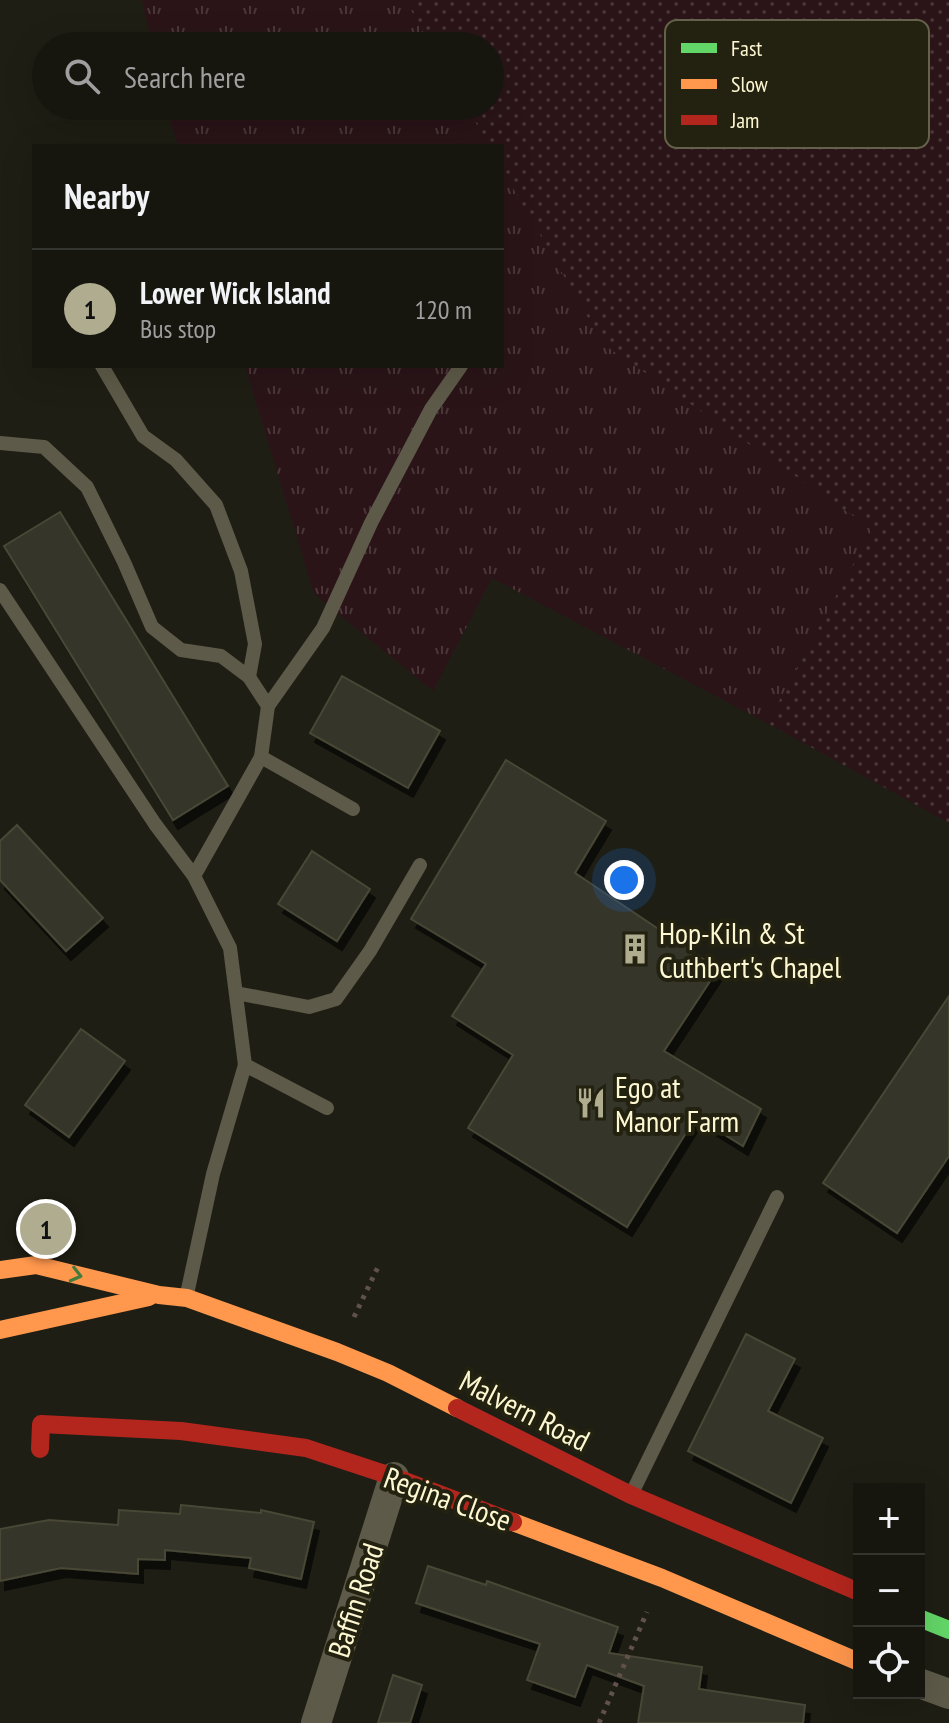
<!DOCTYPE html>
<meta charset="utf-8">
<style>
:root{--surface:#16160f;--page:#23231d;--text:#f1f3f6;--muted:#9e9f9e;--line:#35352f;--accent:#afac90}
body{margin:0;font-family:"PT Sans Narrow",sans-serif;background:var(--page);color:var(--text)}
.controls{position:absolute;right:24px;bottom:24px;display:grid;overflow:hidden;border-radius:0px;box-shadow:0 8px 32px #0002}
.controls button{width:72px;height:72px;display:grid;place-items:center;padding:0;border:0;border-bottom:2px solid var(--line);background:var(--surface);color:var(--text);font:40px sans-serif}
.you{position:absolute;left:624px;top:880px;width:28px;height:28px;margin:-20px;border:6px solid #fff;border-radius:50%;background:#1a73e8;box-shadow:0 0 0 12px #1a73e833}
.badge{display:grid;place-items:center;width:52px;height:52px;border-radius:50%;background:var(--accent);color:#111;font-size:26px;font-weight:700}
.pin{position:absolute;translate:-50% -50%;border:4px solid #fff;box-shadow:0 2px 8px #0006}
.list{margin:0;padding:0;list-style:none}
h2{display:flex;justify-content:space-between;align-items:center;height:104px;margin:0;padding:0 32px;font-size:34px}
h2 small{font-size:26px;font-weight:400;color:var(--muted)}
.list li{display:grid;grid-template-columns:52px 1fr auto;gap:24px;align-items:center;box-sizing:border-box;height:120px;padding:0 32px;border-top:2px solid var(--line)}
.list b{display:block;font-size:30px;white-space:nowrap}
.list p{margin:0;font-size:26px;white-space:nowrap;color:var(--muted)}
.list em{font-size:26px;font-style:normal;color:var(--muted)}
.icon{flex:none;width:44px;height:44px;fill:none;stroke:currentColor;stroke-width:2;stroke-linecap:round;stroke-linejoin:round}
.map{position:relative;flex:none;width:949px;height:1723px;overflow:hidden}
.search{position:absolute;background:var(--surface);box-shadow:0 8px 32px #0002;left:32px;top:32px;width:472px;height:88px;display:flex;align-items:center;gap:20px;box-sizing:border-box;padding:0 28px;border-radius:44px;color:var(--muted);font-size:30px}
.panel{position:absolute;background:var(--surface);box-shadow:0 8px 32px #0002;left:32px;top:144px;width:472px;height:224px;border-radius:0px}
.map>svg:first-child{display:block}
.grass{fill:url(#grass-dots)}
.park{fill:url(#park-tufts)}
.building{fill:#363529;stroke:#484736;stroke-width:2;filter:url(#shadow)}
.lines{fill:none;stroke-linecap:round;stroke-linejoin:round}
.path{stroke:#60524b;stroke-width:5;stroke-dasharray:4 6;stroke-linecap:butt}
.lane{stroke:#5e5a49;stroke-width:14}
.street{stroke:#5e5a49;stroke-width:30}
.fast{stroke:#63d668;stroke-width:18}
.slow{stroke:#ff974d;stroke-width:18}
.jam{stroke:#b3261e;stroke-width:18}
.oneway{stroke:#437c3c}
.labels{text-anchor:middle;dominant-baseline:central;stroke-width:8;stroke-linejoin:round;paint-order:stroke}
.poi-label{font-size:30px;fill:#fdf8d2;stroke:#23210f;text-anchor:start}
.street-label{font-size:30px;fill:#fdf8d2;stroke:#23210f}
.key{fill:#23210f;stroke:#64624a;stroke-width:2}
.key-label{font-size:22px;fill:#fdf8d2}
</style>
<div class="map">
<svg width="949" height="1723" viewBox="0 0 949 1723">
<defs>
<pattern id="grass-dots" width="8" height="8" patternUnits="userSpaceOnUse" patternTransform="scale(2)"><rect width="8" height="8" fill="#2a1418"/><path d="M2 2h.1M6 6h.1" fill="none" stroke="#4a3739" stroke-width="1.8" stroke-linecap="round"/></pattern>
<pattern id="park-tufts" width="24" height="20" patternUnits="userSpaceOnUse" patternTransform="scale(2)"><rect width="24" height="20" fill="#2a1418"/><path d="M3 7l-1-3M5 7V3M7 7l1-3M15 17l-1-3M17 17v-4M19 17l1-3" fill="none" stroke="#4a3739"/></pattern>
<filter id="shadow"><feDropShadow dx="5" dy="9" stdDeviation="0" flood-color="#0009"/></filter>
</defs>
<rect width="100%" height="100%" fill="#1e1e14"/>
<polygon class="grass" points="405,0 949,0 949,823 767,723 872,529 603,344 502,169 502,146 489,146 466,106 490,106 490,46 431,46"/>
<g class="park">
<polygon points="142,0 405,0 431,46 152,46"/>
<polygon points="166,106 466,106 489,146 178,146"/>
<polygon points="502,169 603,344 872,529 767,723 492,578 433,691 314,594 245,366 502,366"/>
</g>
<g class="building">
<polygon points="60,512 228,786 173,820 4,546"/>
<polygon points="342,676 440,731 408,788 310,733"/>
<polygon points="506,760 606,821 575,873 718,969 664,1051 761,1109 743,1146 696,1117 627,1227 468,1128 513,1055 452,1016 486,964 411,919"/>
<polygon points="17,825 103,918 66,951 0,880 0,841"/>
<polygon points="312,851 370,889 337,941 278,904"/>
<polygon points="949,996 949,1156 897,1233 823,1183"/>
<polygon points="81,1029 125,1061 69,1137 25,1105"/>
<polygon points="746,1334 795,1359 768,1411 823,1438 791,1503 688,1451"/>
<polygon points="181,1505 261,1513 261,1510 314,1522 301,1579 249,1568 251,1558 165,1550 165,1560 138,1559 138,1574 61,1568 0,1581 0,1529 49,1520 118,1525 119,1510 180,1514"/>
<polygon points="428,1566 486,1585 487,1581 618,1627 609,1653 702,1667 699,1689 805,1705 803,1723 638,1723 644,1686 587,1665 575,1697 527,1680 540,1644 416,1603"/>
<polygon points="393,1675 422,1685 410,1723 378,1723"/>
</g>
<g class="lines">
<g class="path">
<polyline points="354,1317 378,1267"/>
<polyline points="599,1723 647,1612"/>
</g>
<g class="lane">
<polyline points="102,366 143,436 176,460 216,505 241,571 255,644 249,677"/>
<polyline points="0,443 44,447 87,487 124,562 152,627 181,650 221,656 249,677 268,706 261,757 194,876"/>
<polyline points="0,590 155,824 194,876 230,948 245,1065"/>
<polyline points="268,706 323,628 371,523 431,409 461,366"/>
<polyline points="261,757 353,809"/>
<polyline points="236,993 309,1007 336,999 370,951 420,865"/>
<polyline points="187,1294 213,1174 245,1065 327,1108"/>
<polyline points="633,1491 777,1197"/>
</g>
<g class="street">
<polyline points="919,1683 949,1694"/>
<polyline points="316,1723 394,1477"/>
</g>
<polyline class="fast" points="919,1618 949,1630"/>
<g class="slow">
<polyline points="0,1270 36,1265 159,1295 187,1298 337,1352 388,1373 457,1408"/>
<polyline points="0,1330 149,1297"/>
<polyline points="513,1522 662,1578 859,1662"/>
</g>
<g class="jam">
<polyline points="457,1408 631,1495 859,1592"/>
<polyline points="40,1449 41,1424 181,1431 306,1448 394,1477 513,1522"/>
</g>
</g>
<defs><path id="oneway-chevron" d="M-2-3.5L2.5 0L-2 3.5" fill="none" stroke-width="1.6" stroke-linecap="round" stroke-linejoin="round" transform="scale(2)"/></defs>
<use class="oneway" href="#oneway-chevron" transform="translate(76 1275) rotate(14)"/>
<defs>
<g id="building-bare" transform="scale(2.4)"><path d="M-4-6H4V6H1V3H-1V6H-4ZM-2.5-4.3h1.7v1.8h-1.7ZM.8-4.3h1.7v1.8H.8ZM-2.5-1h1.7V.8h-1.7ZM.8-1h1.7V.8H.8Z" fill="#afac90" stroke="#23210f" stroke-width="2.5" paint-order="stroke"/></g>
<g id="restaurant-bare" transform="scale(2.4)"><path d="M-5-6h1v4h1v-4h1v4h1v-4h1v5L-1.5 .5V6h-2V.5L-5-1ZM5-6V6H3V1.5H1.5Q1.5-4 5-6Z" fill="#afac90" stroke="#23210f" stroke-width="2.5" paint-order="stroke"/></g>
</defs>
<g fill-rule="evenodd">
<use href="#building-bare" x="635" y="949"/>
<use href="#restaurant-bare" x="591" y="1103"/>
</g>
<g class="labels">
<g class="poi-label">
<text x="659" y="932">Hop-Kiln &amp; St<tspan x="659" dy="34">Cuthbert's Chapel</tspan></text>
<text x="615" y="1086">Ego at<tspan x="615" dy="34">Manor Farm</tspan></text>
</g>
<g class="street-label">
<text transform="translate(525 1410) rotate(27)">Malvern Road</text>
<text transform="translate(448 1498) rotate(20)">Regina Close</text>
<text transform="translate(355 1600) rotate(-72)">Baffin Road</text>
</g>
</g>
<rect x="665" y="20" width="264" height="128" rx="12" class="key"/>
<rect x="681" y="43" width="36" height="10" fill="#63d668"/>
<rect x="681" y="79" width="36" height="10" fill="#ff974d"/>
<rect x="681" y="115" width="36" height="10" fill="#b3261e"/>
<g class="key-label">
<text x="731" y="56">Fast</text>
<text x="731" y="92">Slow</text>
<text x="731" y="128">Jam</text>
</g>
</svg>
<div class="controls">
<button>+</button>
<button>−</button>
<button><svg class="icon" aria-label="locate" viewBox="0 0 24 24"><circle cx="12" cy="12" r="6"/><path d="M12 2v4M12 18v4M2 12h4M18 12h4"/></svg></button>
</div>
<div class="you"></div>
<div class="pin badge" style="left:46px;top:1229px">1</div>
<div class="search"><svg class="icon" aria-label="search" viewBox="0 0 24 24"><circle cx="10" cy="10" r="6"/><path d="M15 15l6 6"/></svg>Search here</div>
<section class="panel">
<h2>Nearby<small></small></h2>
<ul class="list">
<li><span class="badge">1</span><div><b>Lower Wick Island</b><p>Bus stop</p></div><em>120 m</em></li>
</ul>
</section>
</div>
